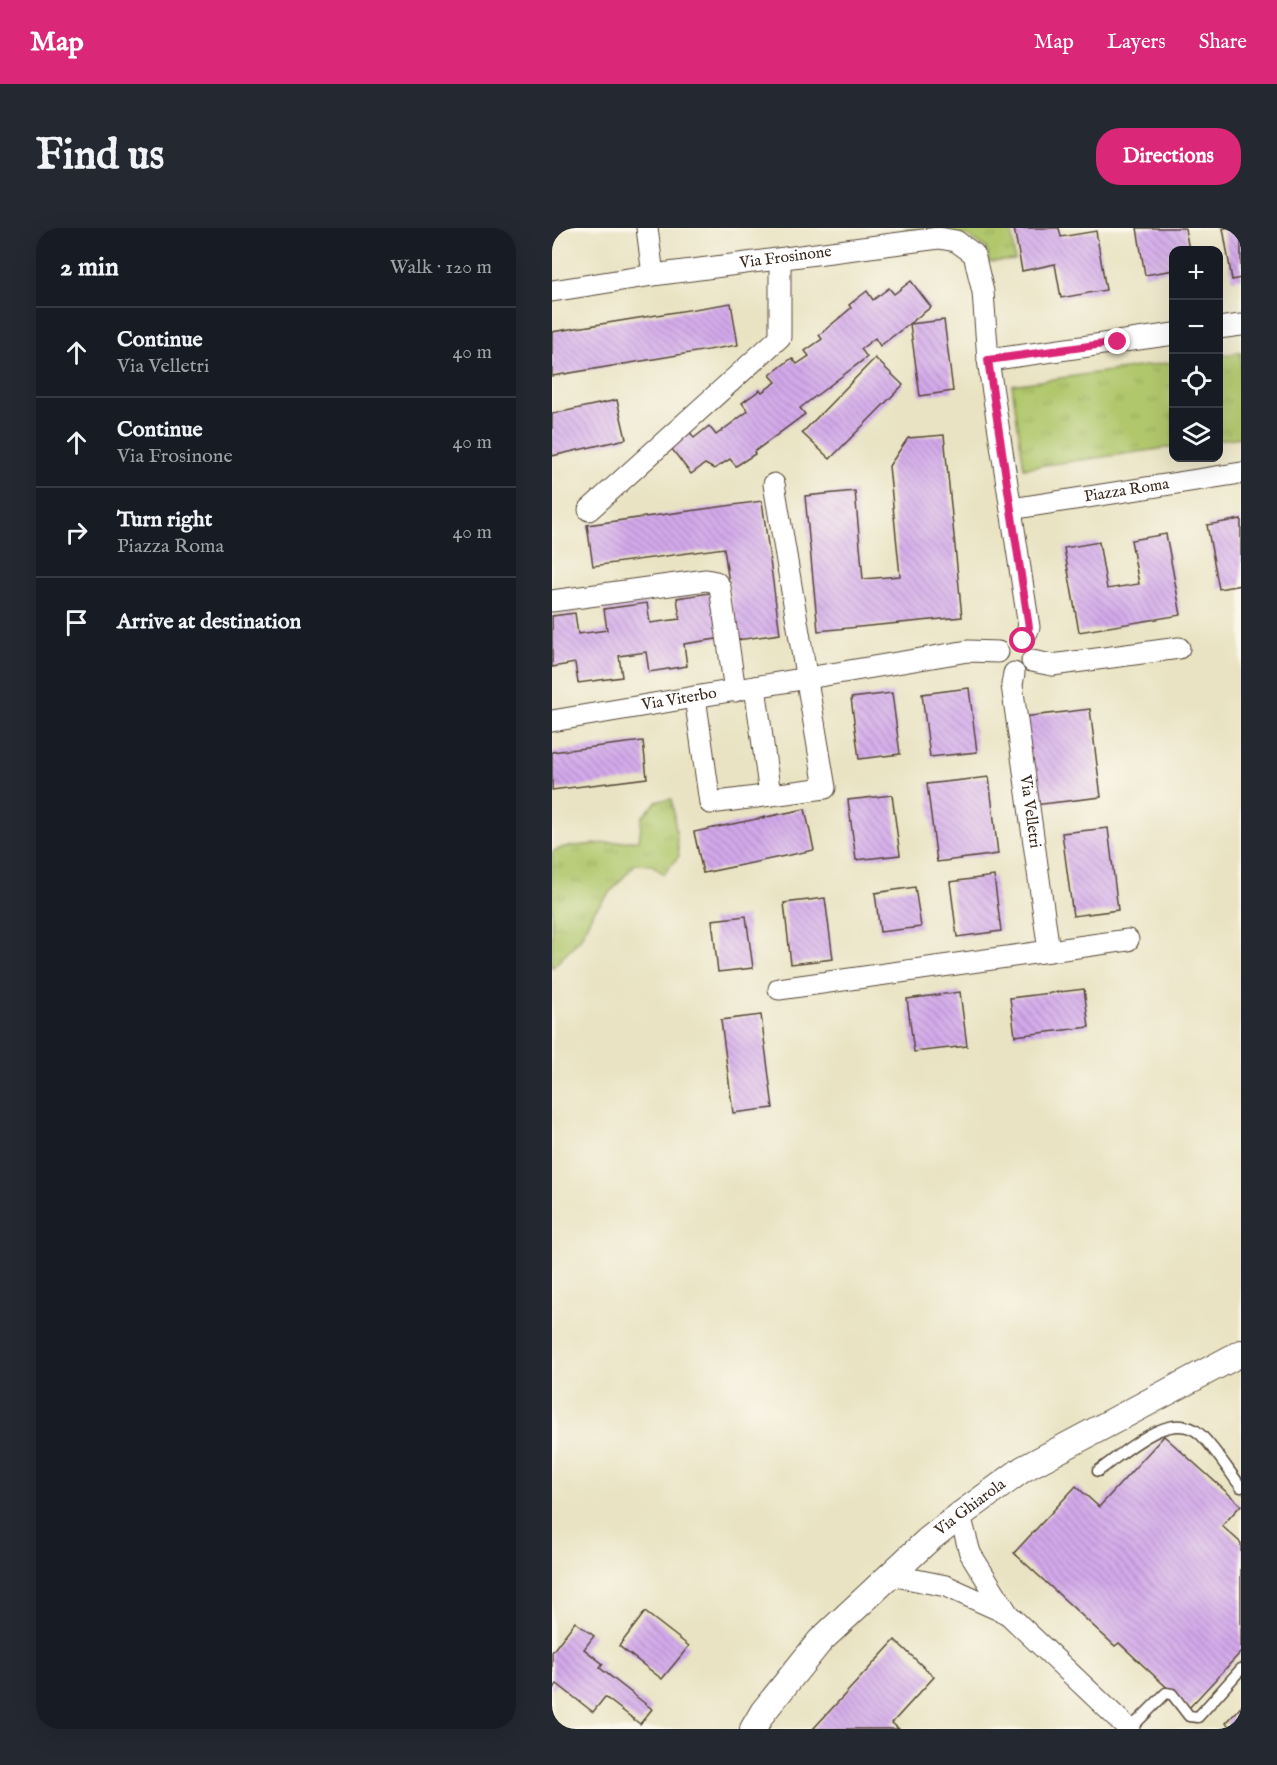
<!DOCTYPE html>
<meta charset="utf-8">
<style>
:root{--surface:#171b24;--page:#242831;--text:#f1f3f6;--muted:#9ea1a6;--line:#363941;--accent:#db2777}
body{margin:0;font-family:"IM FELL English",serif;background:var(--page);color:var(--text)}
.controls{position:absolute;right:18px;top:18px;display:grid;overflow:hidden;border-radius:12px;box-shadow:0 6px 24px #0002}
.controls button{width:54px;height:54px;display:grid;place-items:center;padding:0;border:0;border-bottom:2px solid var(--line);background:var(--surface);color:var(--text);font:30px sans-serif}
.stop{position:absolute;width:18px;height:18px;margin:-14px;border:4px solid #db2777;border-radius:50%;background:#fff}
.stop.end{background:#db2777;border-color:#fff;box-shadow:0 2px 6px #0008}
.list{margin:0;padding:0;list-style:none}
h2{display:flex;justify-content:space-between;align-items:center;height:78px;margin:0;padding:0 24px;font-size:26px}
h2 small{font-size:20px;font-weight:400;color:var(--muted)}
.list li{display:grid;grid-template-columns:39px 1fr auto;gap:18px;align-items:center;box-sizing:border-box;height:90px;padding:0 24px;border-top:2px solid var(--line)}
.list b{display:block;font-size:22px;white-space:nowrap}
.list p{margin:0;font-size:20px;white-space:nowrap;color:var(--muted)}
.list em{font-size:20px;font-style:normal;color:var(--muted)}
.icon{flex:none;width:33px;height:33px;fill:none;stroke:currentColor;stroke-width:2;stroke-linecap:round;stroke-linejoin:round}
.map{position:relative;flex:none;width:689px;height:1501px;overflow:hidden;border-radius:24px}
header{display:flex;align-items:center;gap:36px;box-sizing:border-box;height:84px;padding:0 30px;background:var(--accent);color:#fff}
header strong{font-size:28px}
nav{display:flex;gap:33px;margin-inline-start:auto;font-size:21px}
.intro{display:flex;align-items:center;justify-content:space-between;box-sizing:border-box;height:144px;padding:0 36px}
h1{margin:0;font-size:42px}
.button{padding:15px 27px;border-radius:24px;background:var(--accent);color:#fff;font-size:21px;font-weight:700}
main{display:flex;gap:36px;padding:0 36px}
aside{flex:1;background:var(--surface);border-radius:24px;box-shadow:0 6px 24px #0002}
.map>svg:first-child{display:block}
.park{fill:url(#park-tufts);stroke:#767845;stroke-width:1.5}
.building{fill:url(#building-back-hatch)}
.lines{fill:none;stroke-linecap:round;stroke-linejoin:round}
.service-casing{stroke:#554637;stroke-width:13}
.minor-casing{stroke:#554637;stroke-width:23}
.tertiary-casing{stroke:#554637;stroke-width:28}
.service{stroke:#fff;stroke-width:10}
.minor{stroke:#fff;stroke-width:21}
.tertiary{stroke:#fff;stroke-width:26}
.route{stroke:#db2777;stroke-width:8}
.labels{text-anchor:middle;dominant-baseline:central;stroke-width:6;stroke-linejoin:round;paint-order:stroke}
.street-label{font-size:16px;fill:#3b2a1e;stroke:#fbf7ec}
</style>
<header>
<strong>Map</strong>
<nav><a>Map</a><a>Layers</a><a>Share</a></nav>
</header>
<div class="intro"><h1>Find us</h1><a class="button">Directions</a></div>
<main>
<aside>
<h2>2 min<small>Walk · 120 m</small></h2>
<ul class="list">
<li><svg class="icon" aria-label="ahead" viewBox="0 0 24 24"><path d="M12 20V5M6 11l6-6 6 6"/></svg><div><b>Continue</b><p>Via Velletri</p></div><em>40 m</em></li>
<li><svg class="icon" aria-label="ahead" viewBox="0 0 24 24"><path d="M12 20V5M6 11l6-6 6 6"/></svg><div><b>Continue</b><p>Via Frosinone</p></div><em>40 m</em></li>
<li><svg class="icon" aria-label="right" viewBox="0 0 24 24"><path d="M7 20v-9h11M14 6l5 5-5 5"/></svg><div><b>Turn right</b><p>Piazza Roma</p></div><em>40 m</em></li>
<li><svg class="icon" aria-label="arrive" viewBox="0 0 24 24"><path d="M6 21V4h12l-3 4 3 4H6"/></svg><div><b>Arrive at destination</b></div></li>
</ul>
</aside>
<div class="map">
<svg width="689" height="1501" viewBox="0 0 689 1501">
<defs>
<pattern id="park-tufts" width="24" height="20" patternUnits="userSpaceOnUse" patternTransform="scale(1.5)"><rect width="24" height="20" fill="#b0c76c"/><path d="M3 7l-1-3M5 7V3M7 7l1-3M15 17l-1-3M17 17v-4M19 17l1-3" fill="none" stroke="#98ab5d"/></pattern>
<pattern id="building-back-hatch" width="6" height="6" patternUnits="userSpaceOnUse" patternTransform="scale(1.5)"><rect width="6" height="6" fill="#d3a9eb"/><path d="M-1 5l2 2M0 0l6 6M5-1l2 2" fill="none" stroke="#ac8abe"/></pattern>
</defs>
<rect width="100%" height="100%" fill="#fbf7ec"/>
<filter id="ink" filterUnits="userSpaceOnUse"><feTurbulence type="fractalNoise" baseFrequency=".0167" numOctaves="2"/><feDisplacementMap in="SourceGraphic" scale="12" xChannelSelector="R" yChannelSelector="G"/><feConvolveMatrix kernelMatrix="1 2 1 2 8 2 1 2 1" color-interpolation-filters="sRGB"/></filter>
<filter id="wash" filterUnits="userSpaceOnUse"><feTurbulence type="fractalNoise" baseFrequency=".008" numOctaves="4" result="noise"/><feDisplacementMap in="SourceGraphic" scale="24" xChannelSelector="R" yChannelSelector="G"/><feGaussianBlur stdDeviation="1.35" result="paint"/><feColorMatrix in="noise" values="0 0 0 0 0 0 0 0 0 0 0 0 0 0 0 0 0 1.4 0 .05"/><feComposite in="paint" operator="in"/></filter>
<g filter="url(#wash)">
<rect width="100%" height="100%" fill="#e9e3c3"/>
<g class="park">
<polygon points="353,0 459,0 463,32 437,34 434,20 415,7 360,7"/>
<polygon points="689,124 689,209 667,212 667,128"/>
<polygon points="621,134 621,219 472,240 460,157"/>
<polygon points="120,571 127,628 112,646 100,637 83,636 41,684 28,711 0,740 0,624 12,619 87,612 90,589 105,573"/>
</g>
<g id="blocks">
<g class="building">
<polygon points="462,0 507,0 509,9 544,3 554,62 509,70 503,36 470,43"/>
<polygon points="585,0 633,0 637,22 622,22 622,42 593,47"/>
<polygon points="671,0 689,0 689,50 680,52"/>
<polygon points="359,53 379,79 328,118 323,110 309,121 315,129 248,180 253,186 202,224 203,226 184,238 178,231 162,241 153,236 139,246 116,216 136,201 142,210 157,198 164,207 196,183 190,175 208,162 210,164 224,154 218,147 240,130 245,136 257,128 253,123 270,111 267,107 299,80 297,77 315,63 321,72 337,60 342,66"/>
<polygon points="179,75 186,117 0,148 0,104"/>
<polygon points="392,92 401,163 368,168 358,96"/>
<polygon points="323,130 351,157 278,231 250,205"/>
<polygon points="65,172 74,211 0,228 0,186"/>
<polygon points="392,207 410,389 266,403 253,268 303,263 311,351 348,348 337,238 356,210"/>
<polygon points="210,273 228,406 185,412 172,320 41,338 35,297"/>
<polygon points="689,291 689,357 667,361 655,297"/>
<polygon points="614,306 629,387 527,404 512,320 547,314 555,361 587,356 579,312"/>
<polygon points="164,364 171,410 132,416 135,438 97,444 94,424 67,428 70,449 26,455 23,435 0,439 0,388 23,385 26,406 55,402 52,381 95,375 98,395 128,391 125,370"/>
<polygon points="417,460 425,524 378,529 370,466"/>
<polygon points="340,465 348,526 307,531 299,470"/>
<polygon points="538,481 549,569 482,577 471,489"/>
<polygon points="91,513 95,550 0,562 0,524"/>
<polygon points="437,549 446,626 385,634 375,556"/>
<polygon points="340,567 348,627 304,632 296,572"/>
<polygon points="253,581 262,622 151,645 142,604"/>
<polygon points="556,600 566,682 521,688 510,605"/>
<polygon points="442,648 449,703 405,709 398,654"/>
<polygon points="363,659 369,699 328,704 323,665"/>
<polygon points="273,670 281,731 239,736 232,675"/>
<polygon points="194,688 201,740 166,744 160,692"/>
<polygon points="532,761 537,799 463,808 458,770"/>
<polygon points="408,764 415,818 362,824 355,771"/>
<polygon points="209,787 221,880 181,885 169,792"/>
<polygon points="612,1208 689,1277 670,1298 689,1315 689,1424 637,1480 567,1415 563,1418 462,1325 524,1258 547,1279"/>
<polygon points="93,1384 137,1418 110,1451 67,1418"/>
<polygon points="23,1394 42,1408 32,1421 51,1436 48,1440 100,1481 88,1496 53,1469 41,1484 5,1456 0,1462 0,1424"/>
<polygon points="343,1412 382,1449 340,1495 347,1501 261,1501"/>
<polygon points="689,1479 689,1501 680,1501 674,1495"/>
</g>
</g>
</g>
<g filter="url(#ink)">
<use href="#blocks" fill-opacity="0" stroke="#554637" stroke-width="1.5"/>
<g class="lines">
<g class="service-casing">
<g id="service">
<path d="M546 1243C571 1226 620 1178 649 1207 664 1222 676 1242 689 1259"/>
<polyline points="578,1501 614,1465 620,1466 637,1488 646,1489 689,1441"/>
</g>
</g>
<g class="minor-casing">
<g id="minor">
<polyline points="95,0 101,47"/>
<path id="s1" d="M0 63 101 47 387 10 404 13 422 26 431 64 436 132 477 399 471 413"/>
<polyline points="666,100 689,97"/>
<polyline points="436,132 622,106"/>
<path id="s2" d="M459 281 689 245"/>
<polyline points="37,282 228,109 228,31"/>
<polyline points="0,373 154,352 164,354 168,359 183,463"/>
<polyline points="480,433 500,437 627,420"/>
<path id="s3" d="M462 445 460 457 497 723"/>
<polyline points="203,459 218,567"/>
<polyline points="143,469 158,575 273,560 222,256"/>
<path id="s4" d="M0 493 416 423 446 424"/>
<polyline points="227,761 576,712"/>
<polyline points="408,1287 418,1325 456,1386 577,1501"/>
<polyline points="339,1347 394,1358 456,1386"/>
</g>
</g>
<g class="tertiary-casing">
<g id="tertiary">
<path id="s5" d="M201 1501 211 1484 268 1413 376 1312 408 1287 471 1241 689 1125"/>
</g>
</g>
<use href="#service" class="service"/>
<use href="#minor" class="minor"/>
<use href="#tertiary" class="tertiary"/>
</g>
</g>
<g class="lines" filter="url(#ink)">
<polyline class="route" points="471,413 477,399 436,132 566,114"/>
</g>
<g class="labels">
<g class="street-label">
<text stroke="none"><textPath href="#s1" startOffset="236">Via Frosinone</textPath></text>
<text stroke="none"><textPath href="#s2" startOffset="117">Piazza Roma</textPath></text>
<text stroke="none"><textPath href="#s4" startOffset="129">Via Viterbo</textPath></text>
<text stroke="none"><textPath href="#s3" startOffset="140">Via Velletri</textPath></text>
<text stroke="none"><textPath href="#s5" startOffset="312">Via Ghiarola</textPath></text>
</g>
</g>
</svg>
<div class="controls">
<button>+</button>
<button>−</button>
<button><svg class="icon" aria-label="locate" viewBox="0 0 24 24"><circle cx="12" cy="12" r="6"/><path d="M12 2v4M12 18v4M2 12h4M18 12h4"/></svg></button>
<button><svg class="icon" aria-label="layers" viewBox="0 0 24 24"><path d="M12 4l9 5-9 5-9-5zM3 14l9 5 9-5"/></svg></button>
</div>
<div class="stop" style="left:471px;top:413px"></div>
<div class="stop end" style="left:566px;top:114px"></div>
</div>
</main>
